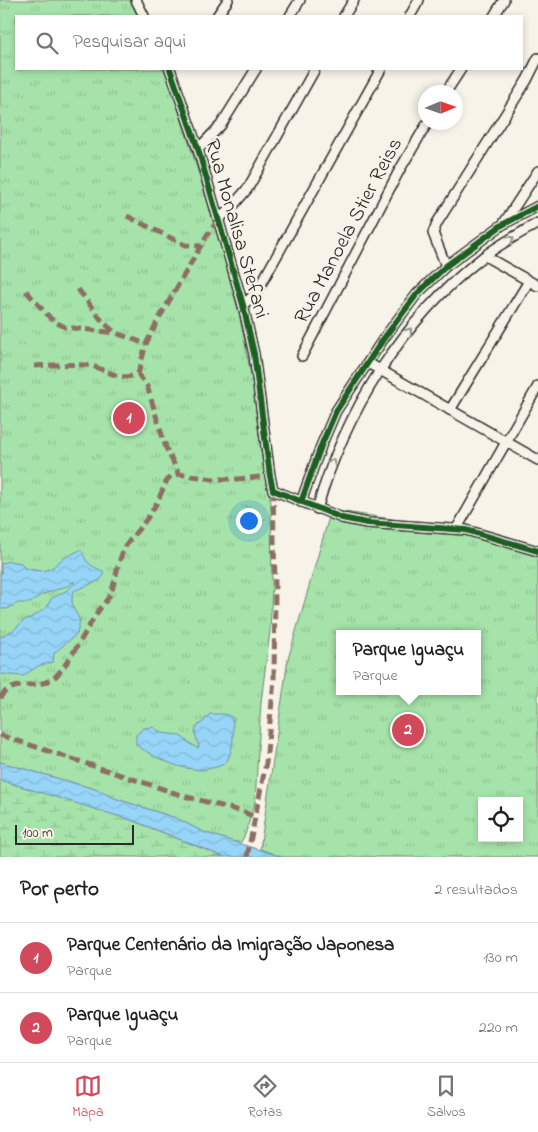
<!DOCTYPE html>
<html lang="pt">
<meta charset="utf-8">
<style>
:root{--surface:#fff;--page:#f2f2f2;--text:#202124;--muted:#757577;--line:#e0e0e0;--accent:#d1495b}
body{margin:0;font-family:"Indie Flower",sans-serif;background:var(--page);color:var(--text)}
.controls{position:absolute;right:15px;bottom:15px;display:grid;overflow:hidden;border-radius:0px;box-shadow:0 2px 8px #0003}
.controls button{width:45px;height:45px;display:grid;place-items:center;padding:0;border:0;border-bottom:1px solid var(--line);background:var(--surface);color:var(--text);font:25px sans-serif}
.compass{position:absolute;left:418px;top:85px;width:45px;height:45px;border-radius:50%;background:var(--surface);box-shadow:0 2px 8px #0003;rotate:88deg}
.scale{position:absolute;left:15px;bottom:12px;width:119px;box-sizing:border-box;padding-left:5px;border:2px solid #2b2b2b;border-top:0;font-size:14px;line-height:18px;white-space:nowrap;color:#2b2b2b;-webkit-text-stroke:4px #f7f3e8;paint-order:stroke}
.you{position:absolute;left:248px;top:520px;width:18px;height:18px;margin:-12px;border:4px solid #fff;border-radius:50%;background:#1a73e8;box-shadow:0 0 0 8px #1a73e833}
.badge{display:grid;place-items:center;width:32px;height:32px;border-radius:50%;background:var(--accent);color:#fff;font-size:16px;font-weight:700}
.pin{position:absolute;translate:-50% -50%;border:2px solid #fff;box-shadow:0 1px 5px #0006}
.popup{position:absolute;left:336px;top:630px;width:145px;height:65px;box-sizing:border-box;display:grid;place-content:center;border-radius:0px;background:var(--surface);filter:drop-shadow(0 1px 4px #0005);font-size:16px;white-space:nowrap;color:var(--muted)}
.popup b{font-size:19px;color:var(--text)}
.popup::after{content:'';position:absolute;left:50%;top:100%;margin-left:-10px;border:10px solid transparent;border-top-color:var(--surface)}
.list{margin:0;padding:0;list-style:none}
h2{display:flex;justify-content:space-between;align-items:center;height:65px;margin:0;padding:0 20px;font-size:21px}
h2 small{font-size:16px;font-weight:400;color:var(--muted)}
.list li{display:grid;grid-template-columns:32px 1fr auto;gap:15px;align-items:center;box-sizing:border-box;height:70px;padding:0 20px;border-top:1px solid var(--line)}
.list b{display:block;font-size:19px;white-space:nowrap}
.list p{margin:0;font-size:16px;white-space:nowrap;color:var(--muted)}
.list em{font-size:16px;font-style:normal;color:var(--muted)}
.icon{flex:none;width:28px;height:28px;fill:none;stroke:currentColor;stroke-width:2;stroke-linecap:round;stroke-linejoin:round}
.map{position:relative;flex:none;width:538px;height:857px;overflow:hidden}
.search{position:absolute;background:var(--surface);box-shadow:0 2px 8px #0003;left:15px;right:15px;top:15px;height:55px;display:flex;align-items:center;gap:12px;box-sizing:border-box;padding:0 18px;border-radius:0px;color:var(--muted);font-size:19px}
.sheet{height:205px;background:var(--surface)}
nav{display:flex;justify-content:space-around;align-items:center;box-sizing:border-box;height:70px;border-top:1px solid var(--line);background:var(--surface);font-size:14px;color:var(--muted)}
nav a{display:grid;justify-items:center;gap:2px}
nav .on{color:var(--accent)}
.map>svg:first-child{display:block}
.wetland{fill:url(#wetland-marsh);stroke:#68876a}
.park{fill:url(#park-tufts);stroke:#68876a;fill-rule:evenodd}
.water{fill:url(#water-waves);stroke:#6c91a6}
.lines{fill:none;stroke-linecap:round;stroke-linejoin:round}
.street-casing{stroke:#2b2b2b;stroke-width:12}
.street{stroke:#f7f3e8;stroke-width:9}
.quiet{stroke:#8d6e63;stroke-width:5;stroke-dasharray:10 5;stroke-linecap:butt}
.cycleway-casing{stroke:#f7f3e8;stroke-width:9}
.cycleway{stroke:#1b5e20;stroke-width:6}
.oneway{stroke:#918f8a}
.labels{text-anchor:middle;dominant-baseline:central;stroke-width:5;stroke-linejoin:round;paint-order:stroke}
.street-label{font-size:21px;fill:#2b2b2b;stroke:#f7f3e8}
</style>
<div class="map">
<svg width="538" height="857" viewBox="0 0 538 857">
<defs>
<pattern id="wetland-marsh" width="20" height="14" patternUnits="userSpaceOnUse" patternTransform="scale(1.25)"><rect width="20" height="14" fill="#a6e3aa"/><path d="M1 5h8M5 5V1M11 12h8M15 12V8" fill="none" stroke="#8fc392"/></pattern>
<pattern id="park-tufts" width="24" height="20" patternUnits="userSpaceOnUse" patternTransform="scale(1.25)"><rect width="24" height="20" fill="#a6e3aa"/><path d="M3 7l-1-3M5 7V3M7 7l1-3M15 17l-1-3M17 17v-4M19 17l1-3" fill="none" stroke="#8fc392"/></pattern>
<pattern id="water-waves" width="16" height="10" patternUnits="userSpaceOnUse" patternTransform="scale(1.25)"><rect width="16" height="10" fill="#97d5f8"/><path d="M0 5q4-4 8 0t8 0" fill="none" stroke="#82b7d5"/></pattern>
</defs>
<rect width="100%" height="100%" fill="#f7f3e8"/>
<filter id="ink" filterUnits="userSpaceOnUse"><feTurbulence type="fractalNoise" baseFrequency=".02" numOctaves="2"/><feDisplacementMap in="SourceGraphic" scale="10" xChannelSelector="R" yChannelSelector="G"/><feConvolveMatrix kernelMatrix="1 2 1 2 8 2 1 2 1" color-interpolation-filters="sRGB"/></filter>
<g filter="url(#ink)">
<polygon class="wetland" points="0,780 82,804 134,821 224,857 0,857"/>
<g class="park">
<polygon points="0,0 132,0 140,16 16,16 16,69 164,69 170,83 217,231 239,313 253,385 261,450 271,503 272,586 270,631 261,702 255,802 245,835 241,842 234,842 203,832 176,818 117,799 95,789 0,762"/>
<path d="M331 510 453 528 538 555V857H282L260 849 288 659ZM339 634H477V691H339ZM482 801H519V838H482Z"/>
</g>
<g class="water">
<path d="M80 550C87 557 81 550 85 558 88 565 96 568 103 571L104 575 100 580 74 591C69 603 74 610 80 620L77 634 54 653 53 662 38 666 23 676 0 674V637L14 630 23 621 34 616 47 607 51 599 69 589 74 584V581L70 585 41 595 30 603H18L7 609H0V574L2 573 0 568 2 563 9 561 21 563 24 568 41 571 51 569 62 559Z"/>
<path d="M210 714H224L232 717C234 730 234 747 228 759 225 765 217 767 212 768 185 774 158 759 136 745V735L143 728 153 727 161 733 179 735 197 748 199 747 195 734 196 727 203 722Z"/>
<polygon points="0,762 95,789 117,799 176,818 203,832 282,857 224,857 134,821 0,780"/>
</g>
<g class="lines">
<g class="street-casing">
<g id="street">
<polyline points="136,0 144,16"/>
<polyline points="217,16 228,0"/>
<polyline points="290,16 300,0"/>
<polyline points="344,16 354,0"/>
<polyline points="410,16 419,0"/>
<polyline points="494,16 504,0"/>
<polyline points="170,69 198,149 243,305 254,354 270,476 273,490 342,518 367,523 466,530 538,551"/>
<polyline points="446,92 461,69"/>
<polyline points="198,149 221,125 256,69"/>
<polyline points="219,219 231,208 248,188 315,69"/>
<polyline points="504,223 538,171"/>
<polyline points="485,256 538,286"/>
<polyline points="446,266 433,233 437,223 527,80 538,58"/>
<polyline points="243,305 256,293 381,69"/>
<polyline points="302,356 399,171 428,122"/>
<polyline points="368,363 538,460"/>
<polyline points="450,410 529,281"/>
<polyline points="301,502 321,446 336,411 384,338 417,294 446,266 502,225 538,206"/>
<path d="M317 509C345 412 402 320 483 257 500 244 519 234 538 223"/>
<polyline points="457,528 538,386"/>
</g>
</g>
<use href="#street" class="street"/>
<g class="quiet">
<polyline points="127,216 185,245 200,246"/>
<polyline points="78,289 103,322 116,333 146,344"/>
<polyline points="26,291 53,321 65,327 116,333"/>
<path d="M34 366C51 365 68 364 85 365 106 367 117 383 138 374L147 386 166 448 179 474"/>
<polyline points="138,374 146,344 157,322 207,235 219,219"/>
<path d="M0 698C12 677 42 692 57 675 75 654 86 629 101 607 104 603 108 599 110 595 116 581 117 565 123 551 130 537 142 527 150 514 157 504 162 491 167 480L171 476 179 474 213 479H238L270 476"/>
<polyline points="0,735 184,796 244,812 254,817"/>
<polyline points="247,857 266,763 274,680 275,587 273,490"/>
</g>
<g class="cycleway-casing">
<g id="cycleway">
<polyline points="170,69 198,149 243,305 254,354 270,476 273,490 342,518 367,523 466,530 538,551"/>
<polyline points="301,502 321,446 336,411 384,338 417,294 446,266 502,225 538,206"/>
</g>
</g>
<use href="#cycleway" class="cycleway"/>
</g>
<defs><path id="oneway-chevron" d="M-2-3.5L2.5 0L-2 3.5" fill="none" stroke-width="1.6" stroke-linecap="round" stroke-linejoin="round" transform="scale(1.25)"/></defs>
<g class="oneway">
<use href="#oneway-chevron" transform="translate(511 239) rotate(-31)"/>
<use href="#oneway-chevron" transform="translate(409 331) rotate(-53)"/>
<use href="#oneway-chevron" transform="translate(332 462) rotate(-69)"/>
</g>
</g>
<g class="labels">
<g class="street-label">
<text transform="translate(236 229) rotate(74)">Rua Monalisa Stefani</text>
<text transform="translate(349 231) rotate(-62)">Rua Manoela Stier Reiss</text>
</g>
</g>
</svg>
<div class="controls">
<button><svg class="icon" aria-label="locate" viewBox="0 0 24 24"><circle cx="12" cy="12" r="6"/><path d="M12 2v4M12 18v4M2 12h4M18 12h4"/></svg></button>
</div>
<svg class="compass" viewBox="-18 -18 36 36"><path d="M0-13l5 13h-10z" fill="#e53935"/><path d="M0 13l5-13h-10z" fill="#757577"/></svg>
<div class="scale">100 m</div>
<div class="you"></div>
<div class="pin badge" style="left:129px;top:418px">1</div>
<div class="pin badge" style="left:408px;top:730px">2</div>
<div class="popup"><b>Parque Iguaçu</b>Parque</div>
<div class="search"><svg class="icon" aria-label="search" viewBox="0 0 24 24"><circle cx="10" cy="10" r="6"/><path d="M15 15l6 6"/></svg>Pesquisar aqui</div>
</div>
<section class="sheet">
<h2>Por perto<small>2 resultados</small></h2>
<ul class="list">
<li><span class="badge">1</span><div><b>Parque Centenário da Imigração Japonesa</b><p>Parque</p></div><em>130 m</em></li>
<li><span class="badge">2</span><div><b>Parque Iguaçu</b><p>Parque</p></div><em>220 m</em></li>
</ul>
</section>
<nav>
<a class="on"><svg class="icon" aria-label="map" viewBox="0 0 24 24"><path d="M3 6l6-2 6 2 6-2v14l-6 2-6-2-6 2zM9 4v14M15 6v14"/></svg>Mapa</a>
<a><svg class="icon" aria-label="directions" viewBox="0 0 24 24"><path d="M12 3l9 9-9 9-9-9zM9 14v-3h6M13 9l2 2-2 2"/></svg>Rotas</a>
<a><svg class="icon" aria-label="saved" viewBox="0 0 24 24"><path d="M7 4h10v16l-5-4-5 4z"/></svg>Salvos</a>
</nav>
